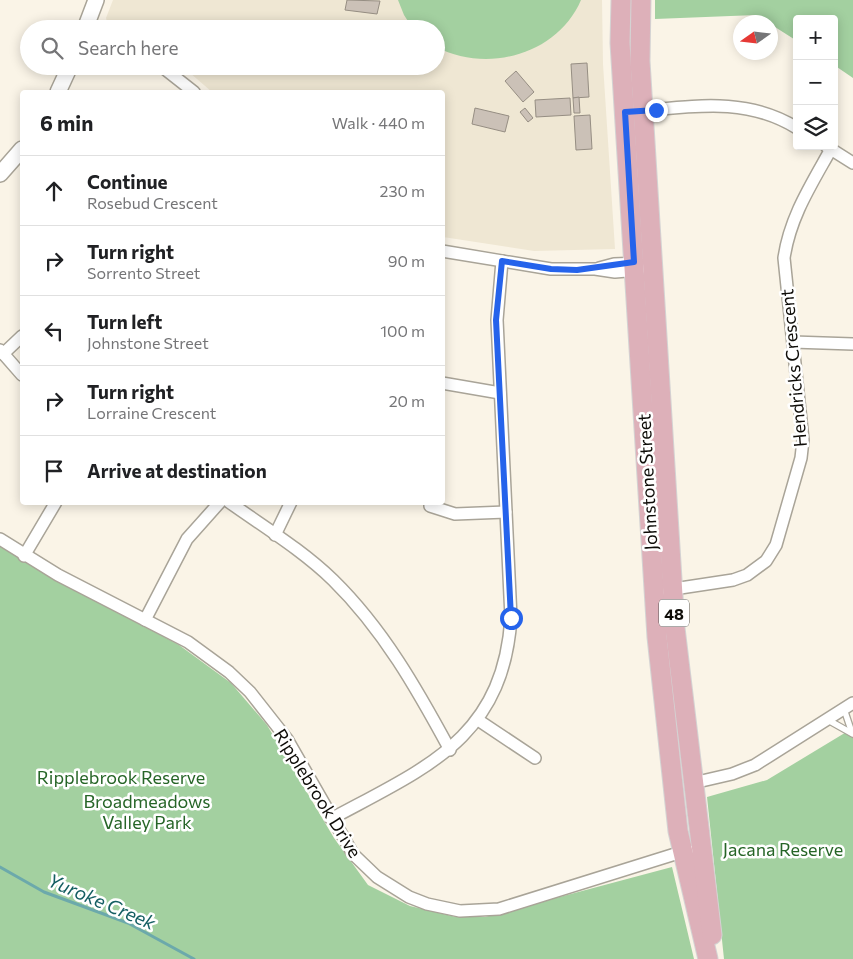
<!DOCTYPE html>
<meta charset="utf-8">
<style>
:root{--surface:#fff;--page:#f2f2f2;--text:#202124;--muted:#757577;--line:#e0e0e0}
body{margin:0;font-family:Commissioner,sans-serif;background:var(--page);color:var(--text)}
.controls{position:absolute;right:15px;top:15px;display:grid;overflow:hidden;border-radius:5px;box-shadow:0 2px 12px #0003}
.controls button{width:45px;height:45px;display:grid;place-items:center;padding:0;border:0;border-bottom:1px solid var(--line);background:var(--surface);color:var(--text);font:25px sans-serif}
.compass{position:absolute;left:733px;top:15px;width:45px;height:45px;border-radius:50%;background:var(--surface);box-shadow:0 2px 12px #0003;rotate:256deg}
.stop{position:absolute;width:15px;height:15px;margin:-11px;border:4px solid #2563eb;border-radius:50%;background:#fff}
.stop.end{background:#2563eb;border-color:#fff;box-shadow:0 1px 5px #0008}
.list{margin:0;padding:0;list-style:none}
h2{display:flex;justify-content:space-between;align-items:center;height:65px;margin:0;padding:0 20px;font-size:21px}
h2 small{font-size:16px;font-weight:400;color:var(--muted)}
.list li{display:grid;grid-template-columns:32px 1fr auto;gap:15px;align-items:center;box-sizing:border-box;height:70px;padding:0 20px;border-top:1px solid var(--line)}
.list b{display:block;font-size:19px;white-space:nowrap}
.list p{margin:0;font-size:16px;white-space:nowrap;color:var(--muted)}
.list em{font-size:16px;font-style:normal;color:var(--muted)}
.icon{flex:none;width:28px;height:28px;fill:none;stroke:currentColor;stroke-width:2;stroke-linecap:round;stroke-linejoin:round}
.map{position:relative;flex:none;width:853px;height:959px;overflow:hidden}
.search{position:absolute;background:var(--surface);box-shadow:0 2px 12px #0003;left:20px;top:20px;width:425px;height:55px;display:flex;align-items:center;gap:12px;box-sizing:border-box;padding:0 18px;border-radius:28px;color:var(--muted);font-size:19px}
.panel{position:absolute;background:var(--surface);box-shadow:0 2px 12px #0003;left:20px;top:90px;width:425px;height:415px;border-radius:5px}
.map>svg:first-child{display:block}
.built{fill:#efe7d3}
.green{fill:#a3d0a0}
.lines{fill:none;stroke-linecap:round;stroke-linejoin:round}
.stream{stroke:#6ca9ab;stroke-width:3}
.building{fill:#cbc1b7;stroke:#968e83}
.service-casing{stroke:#a9a498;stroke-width:8}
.minor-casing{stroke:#a9a498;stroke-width:14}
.tertiary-casing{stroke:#a9a498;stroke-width:18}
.primary-casing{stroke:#d4d3d3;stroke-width:21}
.service{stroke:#fff;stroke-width:5.5}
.minor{stroke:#fff;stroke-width:11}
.tertiary{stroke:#fff;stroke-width:15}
.primary{stroke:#ddb0b9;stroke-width:19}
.route{stroke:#2563eb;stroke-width:6}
.labels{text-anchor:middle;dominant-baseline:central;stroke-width:5;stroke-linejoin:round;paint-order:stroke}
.shield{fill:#fff;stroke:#565552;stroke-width:1}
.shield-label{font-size:16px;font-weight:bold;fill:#0e0c08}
.street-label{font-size:18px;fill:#0e0c08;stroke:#fff}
.park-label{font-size:18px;fill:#266527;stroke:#fff}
.water-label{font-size:19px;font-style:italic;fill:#145e62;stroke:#fff}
</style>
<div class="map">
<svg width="853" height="959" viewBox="0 0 853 959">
<rect width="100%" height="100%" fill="#faf4e7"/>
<polygon class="built" points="113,0 602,0 603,64 615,249 534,251 443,237 442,92 212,92 182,66 436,66 436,29 118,29 107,22 106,18"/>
<g class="green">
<path d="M398 0H581C558 54 488 74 436 47V29H413L404 15Z"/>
<polygon points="655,0 853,0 853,78 834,65 834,19 797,19 797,41 756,15 655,19"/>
<polygon points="0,546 50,576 179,645 231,683 267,725 334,838 368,885 410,906 456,917 485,917 672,867 694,959 0,959"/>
<polygon points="853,728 853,959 724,959 707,797 767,780"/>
</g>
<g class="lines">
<polyline class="stream" points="0,867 44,892 128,923 194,959"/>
</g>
<g class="building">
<polygon points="347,0 380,1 377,14 345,10"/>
<polygon points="587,63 589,97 573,98 571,64"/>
<polygon points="516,71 534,92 523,102 505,81"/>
<polygon points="579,97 580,113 574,113 573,98"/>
<polygon points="570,98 571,115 536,117 535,100"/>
<polygon points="475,108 509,116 505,132 472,124"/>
<polygon points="525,108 533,118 528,122 520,112"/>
<polygon points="590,115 592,149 576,150 574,116"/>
</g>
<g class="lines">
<g class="service-casing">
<g id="service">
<polyline points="844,709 852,733"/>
<polyline points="828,720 853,734"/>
</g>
</g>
<g class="minor-casing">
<g id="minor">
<polyline points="161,66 194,92"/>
<path d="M639 111C695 106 747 97 797 128"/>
<polyline points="826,146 853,163"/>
<polyline points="442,251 551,269 595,269 615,272 639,270"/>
<polyline points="599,268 614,264 640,263"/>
<polyline points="793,342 853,344"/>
<polyline points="0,350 22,375"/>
<polyline points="3,354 22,336"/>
<polyline points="442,383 500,393"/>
<path d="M229 502C264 527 302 550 333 580 383 629 417 689 450 750"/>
<polyline points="430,506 455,514 506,512"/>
<polyline points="275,535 291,502"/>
<polyline points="0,539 58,575 188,642 229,672 250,692 287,739 353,854 377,877 409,897 427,904 460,911 499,909 688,850"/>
<polyline points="24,556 56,502"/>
<path d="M667 590 733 580 747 575 766 561 776 545 801 458 803 440 784 258C790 217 811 185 831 149"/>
<polyline points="145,620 187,539 220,502"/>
<polyline points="478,720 535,758"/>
<polyline points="693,783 732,774 755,765 853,703"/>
<path d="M331 819C425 768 503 739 511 618L497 320 502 261"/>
</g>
</g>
<g class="tertiary-casing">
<g id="tertiary">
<polyline points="85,29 96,0"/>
<polyline points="58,92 70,66"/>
<polyline points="0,174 22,149"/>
</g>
</g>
<g class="primary-casing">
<g id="primary">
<polyline points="621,0 620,43 657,637 678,831 708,959"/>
<polyline points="641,0 640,61 675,628 712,935"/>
</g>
</g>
<use href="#service" class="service"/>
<use href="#minor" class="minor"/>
<use href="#tertiary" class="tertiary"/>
<use href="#primary" class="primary"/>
</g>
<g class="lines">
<polyline class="route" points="511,618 496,320 502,261 551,269 577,270 634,262 625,112 656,110"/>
</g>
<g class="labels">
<rect class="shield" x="659" y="599.5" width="30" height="27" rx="4"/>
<g class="shield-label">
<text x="674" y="613">48</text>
</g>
<g class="street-label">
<text transform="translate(793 368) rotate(-95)">Hendricks Crescent</text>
<text transform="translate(647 482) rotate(-93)">Johnstone Street</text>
<text transform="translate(318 793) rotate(58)">Ripplebrook Drive</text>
</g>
<g class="park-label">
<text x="121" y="777">Ripplebrook Reserve</text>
<text x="147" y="801">Broadmeadows<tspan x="147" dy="21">Valley Park</tspan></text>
<text x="783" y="849">Jacana Reserve</text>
</g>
<g class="water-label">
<text transform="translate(102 901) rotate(23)">Yuroke Creek</text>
</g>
</g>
</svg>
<div class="controls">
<button>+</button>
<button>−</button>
<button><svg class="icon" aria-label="layers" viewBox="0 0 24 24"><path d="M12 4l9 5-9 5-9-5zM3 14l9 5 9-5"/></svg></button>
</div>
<svg class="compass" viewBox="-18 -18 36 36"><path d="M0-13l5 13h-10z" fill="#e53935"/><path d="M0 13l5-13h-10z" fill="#757577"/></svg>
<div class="stop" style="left:511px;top:618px"></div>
<div class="stop end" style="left:656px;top:110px"></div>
<div class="search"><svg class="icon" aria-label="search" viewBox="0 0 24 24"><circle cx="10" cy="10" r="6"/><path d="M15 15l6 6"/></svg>Search here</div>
<section class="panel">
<h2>6 min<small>Walk · 440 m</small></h2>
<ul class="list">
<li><svg class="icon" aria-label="ahead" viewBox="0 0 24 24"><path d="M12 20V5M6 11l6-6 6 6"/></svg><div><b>Continue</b><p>Rosebud Crescent</p></div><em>230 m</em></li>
<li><svg class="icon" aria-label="right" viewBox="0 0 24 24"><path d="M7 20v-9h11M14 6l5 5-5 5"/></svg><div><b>Turn right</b><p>Sorrento Street</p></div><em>90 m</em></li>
<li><svg class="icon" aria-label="left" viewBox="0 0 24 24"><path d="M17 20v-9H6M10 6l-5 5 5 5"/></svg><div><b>Turn left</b><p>Johnstone Street</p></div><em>100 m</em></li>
<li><svg class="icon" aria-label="right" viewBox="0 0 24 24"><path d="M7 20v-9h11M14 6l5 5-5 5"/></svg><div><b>Turn right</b><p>Lorraine Crescent</p></div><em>20 m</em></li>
<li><svg class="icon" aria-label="arrive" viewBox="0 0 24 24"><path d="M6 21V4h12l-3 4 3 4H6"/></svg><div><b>Arrive at destination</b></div></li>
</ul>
</section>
</div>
